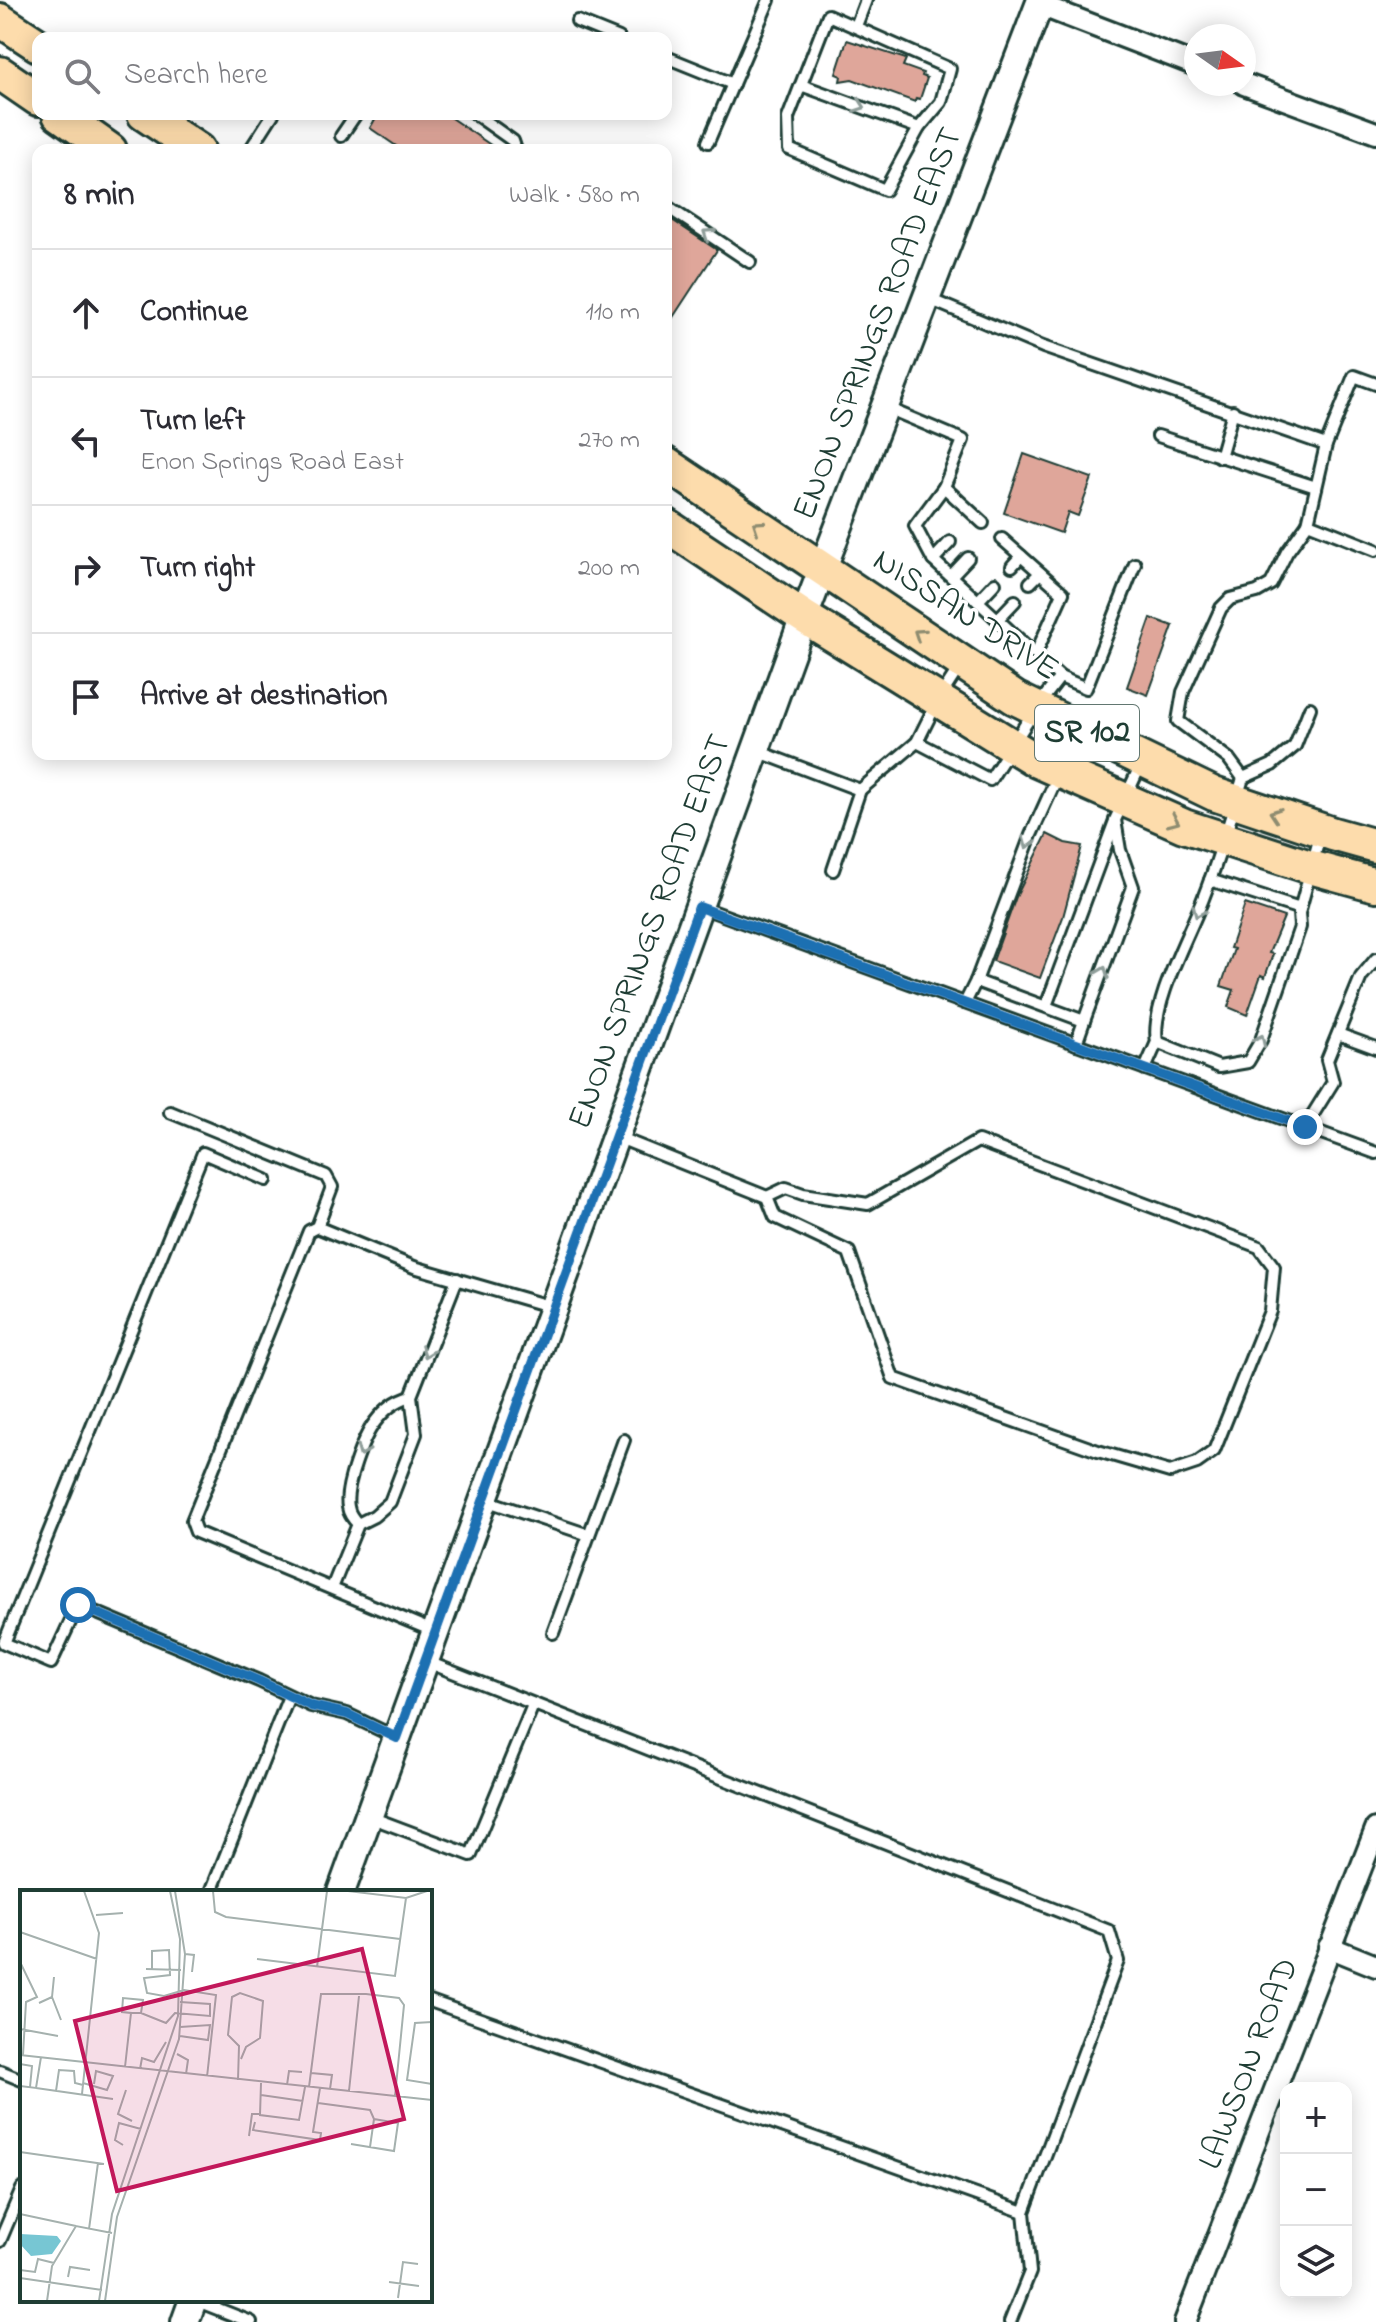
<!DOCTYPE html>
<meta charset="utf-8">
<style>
:root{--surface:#fff;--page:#f2f2f3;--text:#2b2b33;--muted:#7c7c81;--line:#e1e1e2}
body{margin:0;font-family:"Indie Flower",sans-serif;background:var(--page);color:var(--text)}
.controls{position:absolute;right:24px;bottom:24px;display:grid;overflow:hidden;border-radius:16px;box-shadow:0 4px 20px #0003}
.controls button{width:72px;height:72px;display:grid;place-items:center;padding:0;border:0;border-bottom:2px solid var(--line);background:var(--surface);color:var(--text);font:40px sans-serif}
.compass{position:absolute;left:1184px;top:24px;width:72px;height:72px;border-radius:50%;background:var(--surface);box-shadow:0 4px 20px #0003;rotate:104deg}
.stop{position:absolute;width:24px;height:24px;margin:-18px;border:6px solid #1f6fb2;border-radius:50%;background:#fff}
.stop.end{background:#1f6fb2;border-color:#fff;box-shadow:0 2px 8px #0008}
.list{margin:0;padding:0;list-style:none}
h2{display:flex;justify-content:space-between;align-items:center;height:104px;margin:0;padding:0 32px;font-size:34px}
h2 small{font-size:26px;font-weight:400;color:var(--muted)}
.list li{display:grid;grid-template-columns:52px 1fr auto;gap:24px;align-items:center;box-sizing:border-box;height:128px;padding:0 32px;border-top:2px solid var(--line)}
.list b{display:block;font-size:30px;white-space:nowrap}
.list p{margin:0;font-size:26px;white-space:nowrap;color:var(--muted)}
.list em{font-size:26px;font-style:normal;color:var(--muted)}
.icon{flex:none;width:44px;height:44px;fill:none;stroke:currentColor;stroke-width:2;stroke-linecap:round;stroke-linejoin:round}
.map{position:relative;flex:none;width:1376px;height:2322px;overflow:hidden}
.search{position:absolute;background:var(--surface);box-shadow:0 4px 20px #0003;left:32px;top:32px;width:640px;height:88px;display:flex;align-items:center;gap:20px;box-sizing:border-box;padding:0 28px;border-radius:16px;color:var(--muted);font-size:30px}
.panel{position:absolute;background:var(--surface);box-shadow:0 4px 20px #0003;left:32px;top:144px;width:640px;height:616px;border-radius:16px}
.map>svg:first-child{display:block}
.building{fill:#dfa69a;stroke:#1f3d34;stroke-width:2}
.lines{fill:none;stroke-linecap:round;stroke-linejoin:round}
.service-casing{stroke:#1f3d34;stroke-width:16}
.minor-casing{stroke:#1f3d34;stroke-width:26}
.tertiary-casing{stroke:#1f3d34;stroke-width:32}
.primary-casing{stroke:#1f3d34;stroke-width:38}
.service{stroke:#fff;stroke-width:10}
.minor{stroke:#fff;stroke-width:20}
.tertiary{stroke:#fff;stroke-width:26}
.primary{stroke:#fddcac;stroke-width:32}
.oneway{stroke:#8f9e9a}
.oneway2{stroke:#8e8c70}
.route{stroke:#1f6fb2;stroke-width:10}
.labels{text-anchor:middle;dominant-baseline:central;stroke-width:7;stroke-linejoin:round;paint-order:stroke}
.shield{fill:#fff;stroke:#627771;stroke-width:2}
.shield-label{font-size:32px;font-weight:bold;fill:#1f3d34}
.street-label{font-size:34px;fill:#1f3d34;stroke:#fff}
.inset-road{fill:none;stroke:#a5b1ae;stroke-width:2}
.view{fill:#c2185b;fill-opacity:0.15;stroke:#c2185b;stroke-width:4}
.inset-edge{fill:none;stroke:#1f3d34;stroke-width:4}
</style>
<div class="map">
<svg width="1376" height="2322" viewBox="0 0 1376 2322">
<rect width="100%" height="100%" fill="#fff"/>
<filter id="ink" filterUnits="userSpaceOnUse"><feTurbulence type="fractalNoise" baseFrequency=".0125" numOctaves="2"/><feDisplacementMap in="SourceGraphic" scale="16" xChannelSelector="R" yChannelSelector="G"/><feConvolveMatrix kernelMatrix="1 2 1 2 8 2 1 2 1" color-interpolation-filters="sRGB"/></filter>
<g filter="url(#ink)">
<g class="building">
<polygon points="847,40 906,59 903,66 923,73 922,76 927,78 920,99 916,98 915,102 852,79 840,81 841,76 836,74"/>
<polygon points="378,114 445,114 498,150 402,150 370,128"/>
<polygon points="666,216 717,250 666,328"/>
<polygon points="1024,454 1092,478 1078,516 1068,512 1061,533 1004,513"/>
<polygon points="1151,618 1173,626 1148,695 1127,687"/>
<polygon points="1047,834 1065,843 1082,846 1063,917 1040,978 993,961 1016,897"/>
<polygon points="1245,904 1284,917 1269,953 1273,954 1265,977 1261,975 1247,1015 1228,1007 1234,990 1221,986 1234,949 1230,948"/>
</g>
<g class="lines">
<g class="service-casing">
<g id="service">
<polygon points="828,15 950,69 941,102 919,128 885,190 789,149 788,118"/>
<polyline points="577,21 619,38"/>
<polyline points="856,26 866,0"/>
<polyline points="666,57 733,84"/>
<polyline points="801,85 919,128"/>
<polyline points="475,114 513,141 516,150"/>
<polyline points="341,136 356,114"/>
<polyline points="708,142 769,0"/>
<polyline points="250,150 273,114"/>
<polyline points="666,206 750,262"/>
<polyline points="929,299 1043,347 1326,445"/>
<polyline points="1376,384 1354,376 1326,445 1308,523 1376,550"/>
<polyline points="887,408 963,440 944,487 915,526 933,560 1060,677 1036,708 990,780 917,742"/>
<polyline points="1158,436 1316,487"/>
<polyline points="1220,457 1233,411"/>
<polyline points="944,487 983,523"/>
<path d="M1308 523 1287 552 1271 584 1257 592 1230 599 1221 608 1183 692 1178 721 1229 759 1243 778C1231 818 1219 858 1204 896 1190 934 1150 1004 1157 1042L1219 1067 1248 1062 1261 1040 1300 927 1299 913 1320 836"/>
<polyline points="1002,539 1063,593 1036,653"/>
<polyline points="933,560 950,542"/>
<polyline points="1012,566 1021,556"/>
<polyline points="951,576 968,558"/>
<polyline points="1030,583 1040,573"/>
<polyline points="978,601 995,583"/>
<polyline points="998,619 1015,601"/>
<polyline points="1060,677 1086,688 1135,564"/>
<polyline points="757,751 860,790 917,742 938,700 960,666"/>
<polyline points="1059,773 1031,835 976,981 1084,1021 1133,887 1120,850 1115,820 1142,762"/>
<polyline points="1243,778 1272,765 1295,746 1310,708"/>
<polyline points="833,870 860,790"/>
<polyline points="1210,880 1300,909"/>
<polyline points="701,907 1305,1127 1333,1082 1327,1060 1361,977 1376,959"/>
<polyline points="965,1003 976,981"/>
<polyline points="1046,1006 1115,821"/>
<polyline points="1338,1034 1376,1048"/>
<polyline points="1076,1044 1084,1021"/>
<polyline points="1145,1069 1157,1042"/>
<polyline points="170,1112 326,1176 332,1187 317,1227"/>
<polyline points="1305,1127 1376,1153"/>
<polyline points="617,1137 767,1197 786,1188 803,1194 868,1204 978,1141 1259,1247 1274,1267 1270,1311 1214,1451 1197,1463 1170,1472 1098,1451 893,1378 849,1252 775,1217 767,1197"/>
<polyline points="266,1180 203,1153 4,1643 51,1663 78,1605 259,1681 311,1706 347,1714 395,1737"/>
<polyline points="485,1500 589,1535 553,1633"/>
<path d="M358 1524C353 1519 349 1514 348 1507 344 1488 363 1437 375 1422 385 1409 395 1401 411 1396"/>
<polyline points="589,1535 624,1440"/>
<polyline points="332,1588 358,1524 374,1516 390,1502 416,1434 411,1396 457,1279"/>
<polyline points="433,1631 196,1532 192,1521 309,1231 317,1227 414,1267 552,1307"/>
<polyline points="425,1661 1109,1931 1118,1961 1024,2212 1030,2272 1010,2322"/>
<polyline points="370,1817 471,1855 533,1705"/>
<polyline points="211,1892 289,1696"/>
<polyline points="430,2001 1024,2212"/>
<polyline points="0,2071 22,2080"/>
<polyline points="0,2241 22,2189"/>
<polyline points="195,2300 251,2322"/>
</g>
</g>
<g class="minor-casing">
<g id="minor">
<polyline points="1040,5 1196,65"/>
<polyline points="1244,84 1376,133"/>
<polyline points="1329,1947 1376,1966"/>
<polyline points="1185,2322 1376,1829"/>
</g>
</g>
<g class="tertiary-casing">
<g id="tertiary">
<polyline points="341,1892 804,617 1041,0"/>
<polyline points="185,2322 193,2300"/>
</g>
</g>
<g class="primary-casing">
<g id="primary">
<polyline points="0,20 38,45"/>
<polyline points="0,73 38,99"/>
<polyline points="59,114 110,150"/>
<polyline points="144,114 198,150"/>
<polyline points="666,464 1015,698 1214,794 1333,834 1376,846"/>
<polyline points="666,525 804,617 1037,761 1184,826 1310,867 1376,885"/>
</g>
</g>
<use href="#service" class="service"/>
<use href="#minor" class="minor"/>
<use href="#tertiary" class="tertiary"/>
<use href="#primary" class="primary"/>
</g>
<defs><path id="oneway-chevron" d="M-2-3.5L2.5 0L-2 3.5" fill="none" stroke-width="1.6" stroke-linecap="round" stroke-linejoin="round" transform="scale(2)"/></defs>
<g class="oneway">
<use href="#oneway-chevron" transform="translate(860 106) rotate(20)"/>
<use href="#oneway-chevron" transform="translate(708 234) rotate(-146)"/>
<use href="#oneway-chevron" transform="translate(1028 843) rotate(112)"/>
<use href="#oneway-chevron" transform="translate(1198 912) rotate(113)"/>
<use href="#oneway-chevron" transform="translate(1103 972) rotate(-69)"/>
<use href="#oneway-chevron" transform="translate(1260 1040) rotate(-65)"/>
<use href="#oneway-chevron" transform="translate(427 1352) rotate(110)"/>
<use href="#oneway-chevron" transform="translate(362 1451) rotate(112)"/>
</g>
<g class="oneway2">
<use href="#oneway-chevron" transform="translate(758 526) rotate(-146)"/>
<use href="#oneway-chevron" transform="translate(919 634) rotate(-146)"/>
<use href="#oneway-chevron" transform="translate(1275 814) rotate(-161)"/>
<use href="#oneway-chevron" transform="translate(1174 821) rotate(23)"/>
</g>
</g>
<g class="lines" filter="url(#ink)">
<polyline class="route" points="78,1605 259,1681 311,1706 347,1714 397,1738 699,907 1305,1127"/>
</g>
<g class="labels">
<rect class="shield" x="1035" y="705" width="104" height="56" rx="6"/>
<g class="shield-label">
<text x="1087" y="733">SR 102</text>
</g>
<g class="street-label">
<text transform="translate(879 324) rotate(-69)">ENON SPRINGS ROAD EAST</text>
<text transform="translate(965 616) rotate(33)">NISSAN DRIVE</text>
<text transform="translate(651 932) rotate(-70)">ENON SPRINGS ROAD EAST</text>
<text transform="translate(1250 2064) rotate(-69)">LAWSON ROAD</text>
</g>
</g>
<g transform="translate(20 1890)">
<rect width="412" height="412" fill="#fff"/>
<path d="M0 344 37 346 41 351 32 364 11 366 0 354Z" fill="#77c6d3"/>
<path class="inset-road" d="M193 1 195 22 206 27 380 49M328 1 386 8 407 1M76 25 103 23M0 42 77 69M165 64 174 65 172 82M237 69 375 86 386 8M1 74 17 107 6 112 3 165M297 77 307 1M126 79 161 80M132 79V61L149 60 150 85 124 88 127 103 144 106 164 100 196 105 187 187M32 107 41 130M19 113 32 107 34 87M121 123 146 133 155 123 190 126V114L160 112M412 132 395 133 387 190 412 194M160 137 190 135 188 150 160 146M0 139 38 146M157 164 168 170 166 184M0 165 412 210M0 174 12 176 10 197M105 177 111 123 102 122 103 108 123 110 121 123H111M120 179 122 168 134 172 146 152M291 183 312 185 310 199M218 190 219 156 208 145 212 107 220 103 243 111 240 148 226 157 221 169M63 193 87 200 93 186 76 181 74 194M241 193 240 225 279 230 285 197M267 195 269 181 282 182M0 196 16 198 21 167M289 197 301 104H346L379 108 384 115 375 206M16 198 93 209M106 200 98 224 112 231M36 201 39 180 54 181 55 193 63 195M329 201 339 106M62 204 79 43 64 1M241 205 283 211M298 213 350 220 354 229 378 233 374 261 331 254M235 232 233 240 300 250 301 243 293 242 300 198M229 246 232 224H239M103 255 95 250 99 233 121 239M350 257 354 229M0 262 84 274M0 324 56 336M69 339 78 273M0 380 15 382 18 369 34 373M48 387 50 377 70 380M0 388 82 400M369 392 399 396M378 408 383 372 398 374M27 411 32 376 56 336 92 343M79 411 92 324 158 126 160 49 150 1M85 411 97 327 159 149 165 64 155 1"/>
<path class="view" d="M342 59 384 229 97 301 55 131Z"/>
<rect width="412" height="412" class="inset-edge"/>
</g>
</svg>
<div class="controls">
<button>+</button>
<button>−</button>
<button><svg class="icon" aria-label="layers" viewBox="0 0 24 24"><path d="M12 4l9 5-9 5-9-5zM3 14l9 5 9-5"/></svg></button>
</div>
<svg class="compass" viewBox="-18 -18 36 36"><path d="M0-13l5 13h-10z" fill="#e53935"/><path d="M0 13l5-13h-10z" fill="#7c7c81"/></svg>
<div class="stop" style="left:78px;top:1605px"></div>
<div class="stop end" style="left:1305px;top:1127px"></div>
<div class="search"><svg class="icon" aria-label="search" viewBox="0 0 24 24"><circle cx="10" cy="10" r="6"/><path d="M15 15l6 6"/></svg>Search here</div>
<section class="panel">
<h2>8 min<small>Walk · 580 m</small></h2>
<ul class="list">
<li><svg class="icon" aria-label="ahead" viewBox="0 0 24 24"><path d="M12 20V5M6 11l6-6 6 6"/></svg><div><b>Continue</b></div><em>110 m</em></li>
<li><svg class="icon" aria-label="left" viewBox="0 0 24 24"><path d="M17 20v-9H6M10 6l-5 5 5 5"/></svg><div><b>Turn left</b><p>Enon Springs Road East</p></div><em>270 m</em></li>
<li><svg class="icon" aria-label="right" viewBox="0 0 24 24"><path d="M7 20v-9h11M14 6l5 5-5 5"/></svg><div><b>Turn right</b></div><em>200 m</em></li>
<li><svg class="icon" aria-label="arrive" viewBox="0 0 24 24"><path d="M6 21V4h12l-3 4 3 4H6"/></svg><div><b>Arrive at destination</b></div></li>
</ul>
</section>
</div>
